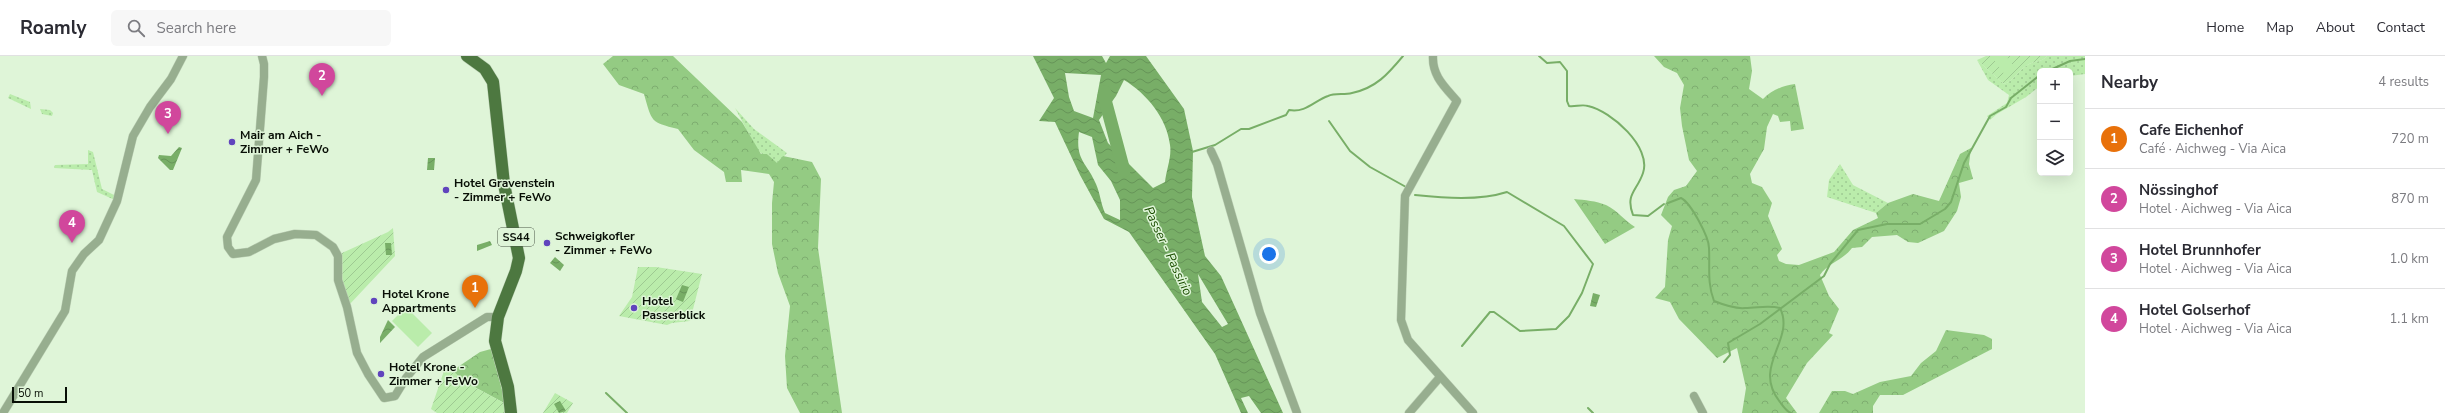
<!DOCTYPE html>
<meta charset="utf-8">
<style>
:root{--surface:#fff;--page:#f7f7f7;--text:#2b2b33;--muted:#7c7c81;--line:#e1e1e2;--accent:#db2777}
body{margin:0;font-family:"Nunito Sans",sans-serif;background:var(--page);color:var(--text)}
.controls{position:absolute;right:12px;top:12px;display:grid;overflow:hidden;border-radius:6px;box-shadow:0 4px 16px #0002}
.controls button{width:36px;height:36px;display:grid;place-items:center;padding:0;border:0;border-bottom:1px solid var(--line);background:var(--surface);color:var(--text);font:20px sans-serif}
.scale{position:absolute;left:12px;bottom:10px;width:55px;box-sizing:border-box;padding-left:4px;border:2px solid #080f06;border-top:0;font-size:11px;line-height:14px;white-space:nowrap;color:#080f06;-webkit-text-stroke:3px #dff5d8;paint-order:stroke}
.you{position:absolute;left:1269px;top:198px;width:14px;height:14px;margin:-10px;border:3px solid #fff;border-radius:50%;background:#1a73e8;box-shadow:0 0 0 6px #1a73e833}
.badge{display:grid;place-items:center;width:26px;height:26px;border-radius:50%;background:var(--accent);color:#fff;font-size:13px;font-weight:700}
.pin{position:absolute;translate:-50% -33px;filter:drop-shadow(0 1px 2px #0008)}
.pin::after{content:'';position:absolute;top:21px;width:14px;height:12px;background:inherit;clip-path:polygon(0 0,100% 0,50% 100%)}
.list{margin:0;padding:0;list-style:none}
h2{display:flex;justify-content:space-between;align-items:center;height:52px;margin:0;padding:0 16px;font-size:17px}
h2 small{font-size:13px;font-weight:400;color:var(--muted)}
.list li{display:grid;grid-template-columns:26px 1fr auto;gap:12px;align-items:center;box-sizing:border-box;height:60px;padding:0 16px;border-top:1px solid var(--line)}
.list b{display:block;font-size:15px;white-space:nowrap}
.list p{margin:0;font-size:13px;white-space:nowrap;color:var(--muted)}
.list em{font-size:13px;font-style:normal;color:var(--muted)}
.icon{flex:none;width:22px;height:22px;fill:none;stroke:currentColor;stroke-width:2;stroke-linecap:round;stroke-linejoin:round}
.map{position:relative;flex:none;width:2085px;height:357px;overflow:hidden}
header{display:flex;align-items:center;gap:24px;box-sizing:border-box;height:56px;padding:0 20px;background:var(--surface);border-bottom:1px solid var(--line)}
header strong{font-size:19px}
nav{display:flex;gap:22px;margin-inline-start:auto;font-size:14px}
.search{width:280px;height:36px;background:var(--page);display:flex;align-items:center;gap:10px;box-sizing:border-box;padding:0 14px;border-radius:6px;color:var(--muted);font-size:15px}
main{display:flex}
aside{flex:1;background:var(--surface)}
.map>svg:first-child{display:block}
.grass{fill:url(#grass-dots)}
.forest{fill:url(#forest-crowns)}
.garden{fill:url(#garden-furrows)}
.pitch{fill:#baecab}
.water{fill:url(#water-waves);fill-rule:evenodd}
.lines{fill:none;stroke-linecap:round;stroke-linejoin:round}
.stream{stroke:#78ae67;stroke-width:2}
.river{stroke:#78ae67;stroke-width:13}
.street-casing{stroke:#bdd0b6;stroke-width:9}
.primary-casing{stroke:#bdd0b6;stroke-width:13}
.street{stroke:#97ae8f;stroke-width:8}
.primary{stroke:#4d7840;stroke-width:12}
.poi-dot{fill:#6044bd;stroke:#dff5d8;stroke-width:1.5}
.labels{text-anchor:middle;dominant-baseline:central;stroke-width:3;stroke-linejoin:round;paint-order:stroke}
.shield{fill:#dff5d8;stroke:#485445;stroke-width:1}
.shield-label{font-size:11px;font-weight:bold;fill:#080f06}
.poi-label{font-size:12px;font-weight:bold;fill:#080f06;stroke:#dff5d8;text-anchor:start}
.water-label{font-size:13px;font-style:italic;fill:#1b4e01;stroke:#dff5d8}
</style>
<header>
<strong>Roamly</strong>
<div class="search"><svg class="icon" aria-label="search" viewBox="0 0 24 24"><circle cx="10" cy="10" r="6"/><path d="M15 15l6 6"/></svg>Search here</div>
<nav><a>Home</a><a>Map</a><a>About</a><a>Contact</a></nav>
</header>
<main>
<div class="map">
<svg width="2085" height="357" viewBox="0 0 2085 357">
<defs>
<pattern id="grass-dots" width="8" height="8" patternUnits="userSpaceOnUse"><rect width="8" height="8" fill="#baecab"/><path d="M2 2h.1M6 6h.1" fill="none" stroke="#9ec992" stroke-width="1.8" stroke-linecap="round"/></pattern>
<pattern id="forest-crowns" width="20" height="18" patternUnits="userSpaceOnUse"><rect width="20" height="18" fill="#94cb83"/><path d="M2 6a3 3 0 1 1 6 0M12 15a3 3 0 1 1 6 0" fill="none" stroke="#7ead70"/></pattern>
<pattern id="garden-furrows" width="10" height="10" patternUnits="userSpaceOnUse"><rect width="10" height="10" fill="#baecab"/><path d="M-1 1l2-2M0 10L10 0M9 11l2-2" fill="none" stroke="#9ec992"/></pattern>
<pattern id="water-waves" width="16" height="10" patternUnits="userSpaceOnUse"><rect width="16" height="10" fill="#78ae67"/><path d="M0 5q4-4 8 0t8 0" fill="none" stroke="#669458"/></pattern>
</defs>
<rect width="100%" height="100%" fill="#dff5d8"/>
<g class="grass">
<path d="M2047 0H2085V18L2070 20V15H2040V30L2026 41 1997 58 1990 64 1987 60 2007 47 2009 39 1988 24 1977 4 2004 28C2014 25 2019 13 2029 8 2036 5 2042 6 2047 0Z"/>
<polygon points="10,38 30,46 31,53 8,42"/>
<polygon points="735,52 754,73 787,97 777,108 767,98 762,98 757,93"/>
<polygon points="40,53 50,54 53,57 52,60 42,58"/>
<polygon points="88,94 93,96 102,133 118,141 117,145 97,136 92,114 54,112 55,109 88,108"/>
<polygon points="1840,108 1853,129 1888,147 1876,157 1827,141 1829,124"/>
</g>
<g class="forest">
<path d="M613 0H673L742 66 761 98H767L777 107 783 100 812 106 821 123 818 192 842 357H800L787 332 785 300 790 250 778 217 772 188V147L774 126 769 118 741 114 742 126H726L724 116 694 94 678 73C650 66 652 66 644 38L619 29 603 8Z"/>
<path d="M1654 0H1750L1752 15 1749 33 1763 43C1772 34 1782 30 1795 28L1804 73 1791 75 1790 65 1780 66 1778 60 1773 58 1767 71 1764 93 1750 118 1752 127 1762 131 1772 147 1768 160 1782 193 1777 199 1779 205 1786 208 1799 209 1834 196 1853 174 1878 162 1876 157 1888 147 1913 138 1939 145 1960 98 1971 92 1969 108 1973 123 1959 127 1961 141 1957 155 1944 175 1918 187 1908 186 1897 179 1872 181 1862 191 1852 192C1842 205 1828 207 1820 219L1829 240 1839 253 1829 277 1833 279 1807 307 1786 342 1797 357H1742L1746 332 1737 292 1717 302 1679 263 1670 246 1655 242 1665 231 1668 184 1672 170 1661 159 1668 141 1674 134 1686 130 1697 115 1689 104 1682 70 1680 52 1684 29 1677 17 1664 11Z"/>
<path d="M1574 143C1585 144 1596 145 1606 149 1617 154 1625 165 1635 171L1605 188Z"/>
<polygon points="1946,274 1984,279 1992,283 1992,293 1903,339 1880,339 1873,350 1873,357 1819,357 1832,335 1845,335 1853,338 1880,326 1911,320 1921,307 1936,295"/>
<polygon points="491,293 506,348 467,327 452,315 480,296"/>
</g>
<g class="garden">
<path d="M1986 0H2047C2042 6 2036 5 2029 8 2019 13 2014 25 2004 28L1977 4Z"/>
<polygon points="393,172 395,200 349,249 342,226 342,197 388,176"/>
<polygon points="638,211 656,211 702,218 690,265 672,267 667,269 619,260 632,241"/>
<polygon points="446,309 467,327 506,348 505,357 437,357 431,353"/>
<polygon points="555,337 573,347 567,357 543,357"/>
</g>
<g class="pitch">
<polygon points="1993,0 2006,0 2015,12 2005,19 1992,1"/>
<polygon points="406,251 432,277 418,291 392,265"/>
</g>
<g class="water">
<path d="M1033 0H1102L1106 7 1110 0H1146L1184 53 1193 95 1192 141 1205 200 1221 220 1283 357H1261L1249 340 1241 342 1248 357H1241L1215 298 1129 176 1104 163 1080 119 1055 66 1039 65 1054 42ZM1065 17 1101 19 1093 62 1074 55 1069 41ZM1124 24C1146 37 1167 62 1170 89 1172 100 1166 115 1165 126L1153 132 1108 87 1099 64 1116 40ZM1079 76 1092 81 1098 109 1111 125 1120 144V164L1105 157C1101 148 1100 137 1096 128 1087 106 1075 105 1079 76ZM1198 218 1228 268 1222 271 1202 246Z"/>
<polygon points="179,91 182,92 173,114 170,114 158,102 159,99 171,100"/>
<polygon points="428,102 435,102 434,114 427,114"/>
<polygon points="490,185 492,189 477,195 477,189"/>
<polygon points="385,187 391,187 392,199 386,199"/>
<polygon points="555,201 564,209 560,215 550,207"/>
<polygon points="682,229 689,231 683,246 676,243"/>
<polygon points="1593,237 1600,239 1596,251 1590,250"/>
<polygon points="388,264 395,271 380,287 380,281"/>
<polygon points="560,345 566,355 559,357 554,348"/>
</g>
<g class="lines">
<g class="stream">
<path d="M1539 0 1547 7 1560 6 1567 15V45L1569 50C1575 51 1582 48 1588 50 1611 55 1652 91 1643 117 1637 135 1625 138 1633 159L1648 160 1664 148"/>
<polyline points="2048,15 2070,5 2085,3"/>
<polyline points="1329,65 1350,95 1370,111 1406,131"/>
<path d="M1192 96 1215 89 1241 73H1249L1286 59 1289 54C1306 57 1314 45 1328 40 1335 37 1344 39 1352 37 1376 32 1388 18 1403 0"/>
<path d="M1415 139C1444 142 1479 145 1507 136L1564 170 1593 208 1582 237 1569 260 1556 273 1520 275 1494 256H1490L1462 290"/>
<path d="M1668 147 1681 142C1691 147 1709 181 1709 192 1710 211 1707 227 1714 245 1724 249 1735 253 1745 252 1758 252 1768 249 1780 252 1796 284 1751 310 1780 346 1783 350 1786 355 1791 357"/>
<polyline points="1724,306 1730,299 1728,287 1760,268 1824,220 1830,208 1858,174 1887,168 1920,168 1945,153 1951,146 1964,107 1990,60 2006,51 2011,42 2040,19"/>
<polyline points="606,337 627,357"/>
<polyline points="1588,352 1593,357"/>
</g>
<polyline class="river" points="1105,36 1104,40 1124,115"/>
<g class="street-casing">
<g id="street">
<polyline points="262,0 264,8 264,21 256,124 227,181 228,191 233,198 249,196 274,183 295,178 316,179 333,191 338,200 338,224 347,251 357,297 368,318 384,342 395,340 406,322 423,301 487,261 498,261"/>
<path d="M1433 0C1432 20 1445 31 1457 45L1405 140 1401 264 1408 284 1473 357"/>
<polyline points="1211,95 1217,108 1260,257 1297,357"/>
<polyline points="1694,340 1703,357"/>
<polyline points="3,357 65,255 72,215 84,198 99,184 117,145 133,80 150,51 171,23 183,0"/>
<polyline points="1409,357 1440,321"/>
</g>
</g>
<g class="primary-casing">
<polyline id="primary" points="467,0 485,13 493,26 504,128 519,202 516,215 498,261 495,285 508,331 511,357"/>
</g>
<use href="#street" class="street"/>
<use href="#primary" class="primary"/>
</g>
<g class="poi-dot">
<circle cx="232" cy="86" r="4"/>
<circle cx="446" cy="134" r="4"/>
<circle cx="547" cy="187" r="4"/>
<circle cx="374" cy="245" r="4"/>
<circle cx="634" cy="252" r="4"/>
<circle cx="381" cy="318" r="4"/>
</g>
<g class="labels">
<rect class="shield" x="498" y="172" width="36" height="18" rx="3"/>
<g class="shield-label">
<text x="516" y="181">SS44</text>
</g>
<g class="poi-label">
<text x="240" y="79">Mair am Aich -<tspan x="240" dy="14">Zimmer + FeWo</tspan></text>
<text x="454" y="127">Hotel Gravenstein<tspan x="454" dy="14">- Zimmer + FeWo</tspan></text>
<text x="555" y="180">Schweigkofler<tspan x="555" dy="14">- Zimmer + FeWo</tspan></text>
<text x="382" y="238">Hotel Krone<tspan x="382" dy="14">Appartments</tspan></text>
<text x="642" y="245">Hotel<tspan x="642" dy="14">Passerblick</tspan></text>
<text x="389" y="311">Hotel Krone -<tspan x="389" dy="14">Zimmer + FeWo</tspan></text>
</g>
<g class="water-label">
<text transform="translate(1168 195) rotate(65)">Passer - Passirio</text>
</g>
</g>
</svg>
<div class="controls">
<button>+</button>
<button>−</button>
<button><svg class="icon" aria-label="layers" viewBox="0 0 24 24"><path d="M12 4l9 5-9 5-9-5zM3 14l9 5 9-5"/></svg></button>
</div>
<div class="scale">50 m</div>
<div class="you"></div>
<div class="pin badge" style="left:475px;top:252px;background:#e8710a">1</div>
<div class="pin badge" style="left:322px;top:40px;background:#d1479c">2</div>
<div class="pin badge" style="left:168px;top:78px;background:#d1479c">3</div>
<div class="pin badge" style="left:72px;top:187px;background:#d1479c">4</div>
</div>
<aside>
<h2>Nearby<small>4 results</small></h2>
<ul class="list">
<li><span class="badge" style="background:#e8710a">1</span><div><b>Cafe Eichenhof</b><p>Café · Aichweg - Via Aica</p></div><em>720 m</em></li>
<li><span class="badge" style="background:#d1479c">2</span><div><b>Nössinghof</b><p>Hotel · Aichweg - Via Aica</p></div><em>870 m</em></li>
<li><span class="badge" style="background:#d1479c">3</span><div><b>Hotel Brunnhofer</b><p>Hotel · Aichweg - Via Aica</p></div><em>1.0 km</em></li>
<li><span class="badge" style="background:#d1479c">4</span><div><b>Hotel Golserhof</b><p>Hotel · Aichweg - Via Aica</p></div><em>1.1 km</em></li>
</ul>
</aside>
</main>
